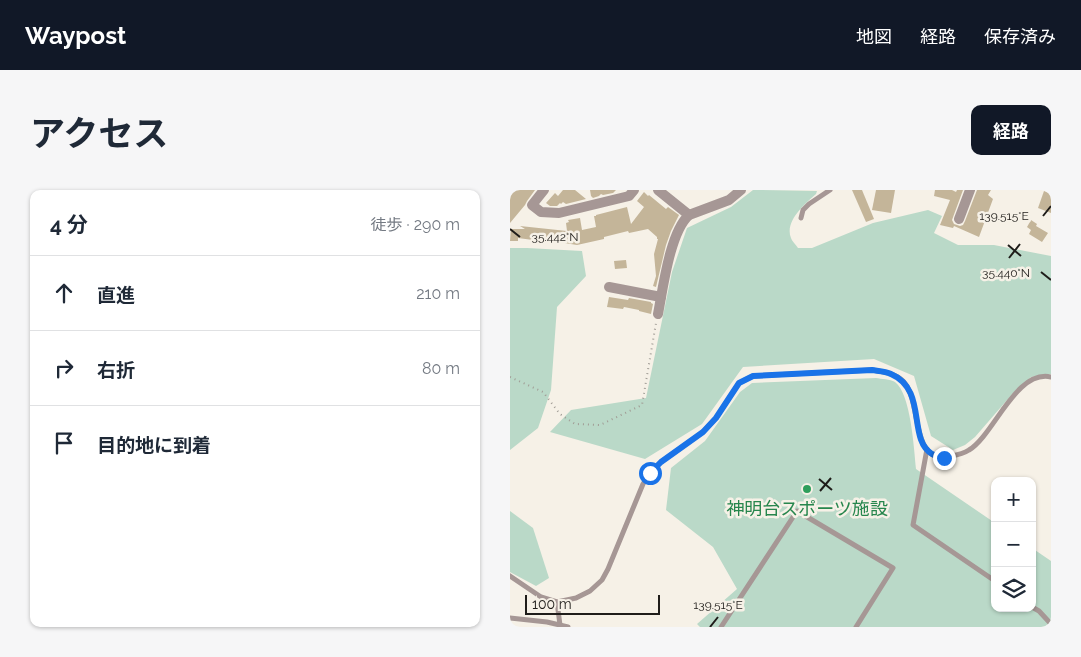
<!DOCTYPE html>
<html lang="ja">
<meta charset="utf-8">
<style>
:root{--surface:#fff;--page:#f6f6f7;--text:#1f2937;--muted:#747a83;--line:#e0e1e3;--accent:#111827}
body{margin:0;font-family:Raleway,"Noto Sans JP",sans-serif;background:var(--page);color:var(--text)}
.controls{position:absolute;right:15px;bottom:15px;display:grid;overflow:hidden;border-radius:10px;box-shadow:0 1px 4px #0004}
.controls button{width:45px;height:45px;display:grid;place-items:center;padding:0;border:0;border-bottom:1px solid var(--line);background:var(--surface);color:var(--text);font:25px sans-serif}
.scale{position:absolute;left:15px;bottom:12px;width:135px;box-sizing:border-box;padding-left:5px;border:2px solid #1f1d1a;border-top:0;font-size:14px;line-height:18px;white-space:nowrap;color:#1f1d1a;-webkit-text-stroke:4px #f6f1e7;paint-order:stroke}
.stop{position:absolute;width:15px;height:15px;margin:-11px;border:4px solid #1a73e8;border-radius:50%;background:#fff}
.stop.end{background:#1a73e8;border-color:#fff;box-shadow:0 1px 5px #0008}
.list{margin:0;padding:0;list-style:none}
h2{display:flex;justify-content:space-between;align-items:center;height:65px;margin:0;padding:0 20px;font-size:21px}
h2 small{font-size:16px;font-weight:400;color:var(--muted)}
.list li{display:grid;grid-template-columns:32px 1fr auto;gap:15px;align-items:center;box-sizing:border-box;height:75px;padding:0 20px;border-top:1px solid var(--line)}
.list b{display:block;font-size:19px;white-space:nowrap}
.list em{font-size:16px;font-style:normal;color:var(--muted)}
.icon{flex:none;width:28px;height:28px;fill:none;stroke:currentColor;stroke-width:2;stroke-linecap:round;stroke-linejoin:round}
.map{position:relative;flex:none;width:541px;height:437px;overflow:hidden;border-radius:10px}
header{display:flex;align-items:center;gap:30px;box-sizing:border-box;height:70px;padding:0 25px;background:var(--accent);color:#fff}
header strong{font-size:24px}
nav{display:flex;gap:28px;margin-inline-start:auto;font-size:18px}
.intro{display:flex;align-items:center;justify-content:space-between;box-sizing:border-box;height:120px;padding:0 30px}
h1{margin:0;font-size:35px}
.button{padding:12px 22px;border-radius:10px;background:var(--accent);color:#fff;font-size:18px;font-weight:700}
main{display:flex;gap:30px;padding:0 30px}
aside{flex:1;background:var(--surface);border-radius:10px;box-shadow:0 1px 4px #0004}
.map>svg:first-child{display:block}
.green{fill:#bad9c8}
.building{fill:#c4b599}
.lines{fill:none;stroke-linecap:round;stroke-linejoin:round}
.path{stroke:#a09c95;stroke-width:2;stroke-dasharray:1 4;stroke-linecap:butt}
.lane{stroke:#a69795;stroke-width:5}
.street{stroke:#a69795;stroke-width:10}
.route{stroke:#1a73e8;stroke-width:6}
.ticks{fill:none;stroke:#1f1d1a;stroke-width:2}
.leisure-dot{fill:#2e9e5b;stroke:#f6f1e7;stroke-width:2}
.labels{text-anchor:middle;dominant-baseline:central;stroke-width:5;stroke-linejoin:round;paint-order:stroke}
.leisure-label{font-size:18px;fill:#27864d;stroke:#f6f1e7}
.ticks-label{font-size:12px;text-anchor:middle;fill:#1f1d1a;stroke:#f6f1e7;stroke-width:5;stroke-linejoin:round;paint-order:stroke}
</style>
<header>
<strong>Waypost</strong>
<nav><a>地図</a><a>経路</a><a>保存済み</a></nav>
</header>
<div class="intro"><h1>アクセス</h1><a class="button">経路</a></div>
<main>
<aside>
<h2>4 分<small>徒歩 · 290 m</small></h2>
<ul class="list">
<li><svg class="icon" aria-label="ahead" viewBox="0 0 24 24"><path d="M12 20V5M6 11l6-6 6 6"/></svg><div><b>直進</b></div><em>210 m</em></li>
<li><svg class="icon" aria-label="right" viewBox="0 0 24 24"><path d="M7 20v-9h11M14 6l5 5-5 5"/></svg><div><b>右折</b></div><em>80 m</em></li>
<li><svg class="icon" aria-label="arrive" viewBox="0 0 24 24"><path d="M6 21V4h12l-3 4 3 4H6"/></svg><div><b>目的地に到着</b></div></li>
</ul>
</aside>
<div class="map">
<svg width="541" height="437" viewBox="0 0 541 437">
<rect width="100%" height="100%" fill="#f6f1e7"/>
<g class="green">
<path d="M243 0C265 0 286 1 307 1L306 4C296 13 274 31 281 48 282 51 286 55 288 58H302L363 33 418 20 432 26 424 43 448 55H484L541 66V184L521 187 504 202 465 247 455 255 443 260 421 246 404 186 364 169 233 177 192 234 135 269 40 242 61 220 136 208 162 82 177 38 221 17Z"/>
<polygon points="0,58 17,58 72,61 76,86 47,117 41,200 28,238 0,260"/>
<path d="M366 188C371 189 380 189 385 192 401 204 404 259 406 279L485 333V418H522V358L541 371V437H190L187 434 227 399 203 357 156 320 161 278 195 251 230 202 242 193Z"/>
<polygon points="0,321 23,338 39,388 26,396 0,382"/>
</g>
<g class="building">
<polygon points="0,0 25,0 17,11 15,15 0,33"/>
<polygon points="53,0 65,0 76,9 56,14 53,12 51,14 50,13 47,16 40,16 36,13 45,3 48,6"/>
<polygon points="80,0 106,0 103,3 93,5 91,4 89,6 83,8 81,6"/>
<polygon points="342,0 352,0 364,29 356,32"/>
<polygon points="366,0 385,0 381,23 362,20"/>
<polygon points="425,0 442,0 446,2 447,0 453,0 442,30 444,34 450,36 453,35 455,31 467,0 481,0 478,5 483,9 469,47 444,36 443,38 430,35 440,10 424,6"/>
<polygon points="534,1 541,4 541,23 528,18"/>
<polygon points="134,2 138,6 139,5 156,19 158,17 169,25 161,41 156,55 146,97 143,96 146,86 144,64 148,49 147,49 147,47 138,39 119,43 118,41 94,47 94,49 67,55 23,48 23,50 8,48 8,51 0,51 1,39 15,39 10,36 57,41 56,33 59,32 58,30 70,28 72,40 86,37 84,26 86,26 86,25 117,17 121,34 134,17 127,11"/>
<polygon points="521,30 527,34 526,36 538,43 532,52 519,44 521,40 517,37"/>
<polygon points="116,70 117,78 105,79 104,71"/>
<polygon points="99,107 118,110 119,108 141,112 141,113 143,114 141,124 129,121 129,120 114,117 113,119 97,117"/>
</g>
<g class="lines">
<polyline class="path" points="0,187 33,202 50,224 65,234 90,235 132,215 146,133"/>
<g class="lane">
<polyline points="291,28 293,20 299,14 320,0"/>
<polyline points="417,259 403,335 485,391"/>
<path d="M0 386 31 407 47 412 66 408 80 401 92 390 98 379 133 294 140 283 151 272 193 242 206 228 229 193 243 186 362 180C373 182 385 183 393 191 412 211 400 265 433 268 434 268 440 267 441 266 447 265 453 264 459 260 484 245 506 179 541 187"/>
<polyline points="47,412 50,435"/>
<polyline points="522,417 529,421 541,434"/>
<polyline points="0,428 37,432 58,437"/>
<polyline points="211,437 287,321 383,378 346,437"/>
</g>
<g class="street">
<polyline points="34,0 22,15 31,22 49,23 119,6 124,0"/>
<polyline points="148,0 179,25"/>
<polyline points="449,29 460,0"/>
<polyline points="99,97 151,107"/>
<path d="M148 124C153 98 160 42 179 25L219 10 231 0"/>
</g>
</g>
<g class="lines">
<path class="route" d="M140 283 151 272 193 242 206 228 229 193 243 186 362 180C368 181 375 181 381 184 418 200 397 249 422 264 426 266 430 267 434 268"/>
</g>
<path class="ticks" d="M533 26 541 16M0 39 10 47M498 55 511 66M499 68 510 54M531 82 541 90M309 289 322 300M310 301 321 288M200 437 208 427"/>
<circle class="leisure-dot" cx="297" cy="299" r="5"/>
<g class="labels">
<g class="leisure-label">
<text x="297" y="318">神明台スポーツ施設</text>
</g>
</g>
<g class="ticks-label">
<text x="494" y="30">139.515°E</text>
<text x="45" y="51">35.442°N</text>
<text x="496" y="87">35.440°N</text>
<text x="208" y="419">139.515°E</text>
</g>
</svg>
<div class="controls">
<button>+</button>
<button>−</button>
<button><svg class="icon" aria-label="layers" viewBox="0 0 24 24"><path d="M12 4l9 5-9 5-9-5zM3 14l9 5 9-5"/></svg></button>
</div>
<div class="scale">100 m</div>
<div class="stop" style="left:140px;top:283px"></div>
<div class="stop end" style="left:434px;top:268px"></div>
</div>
</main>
